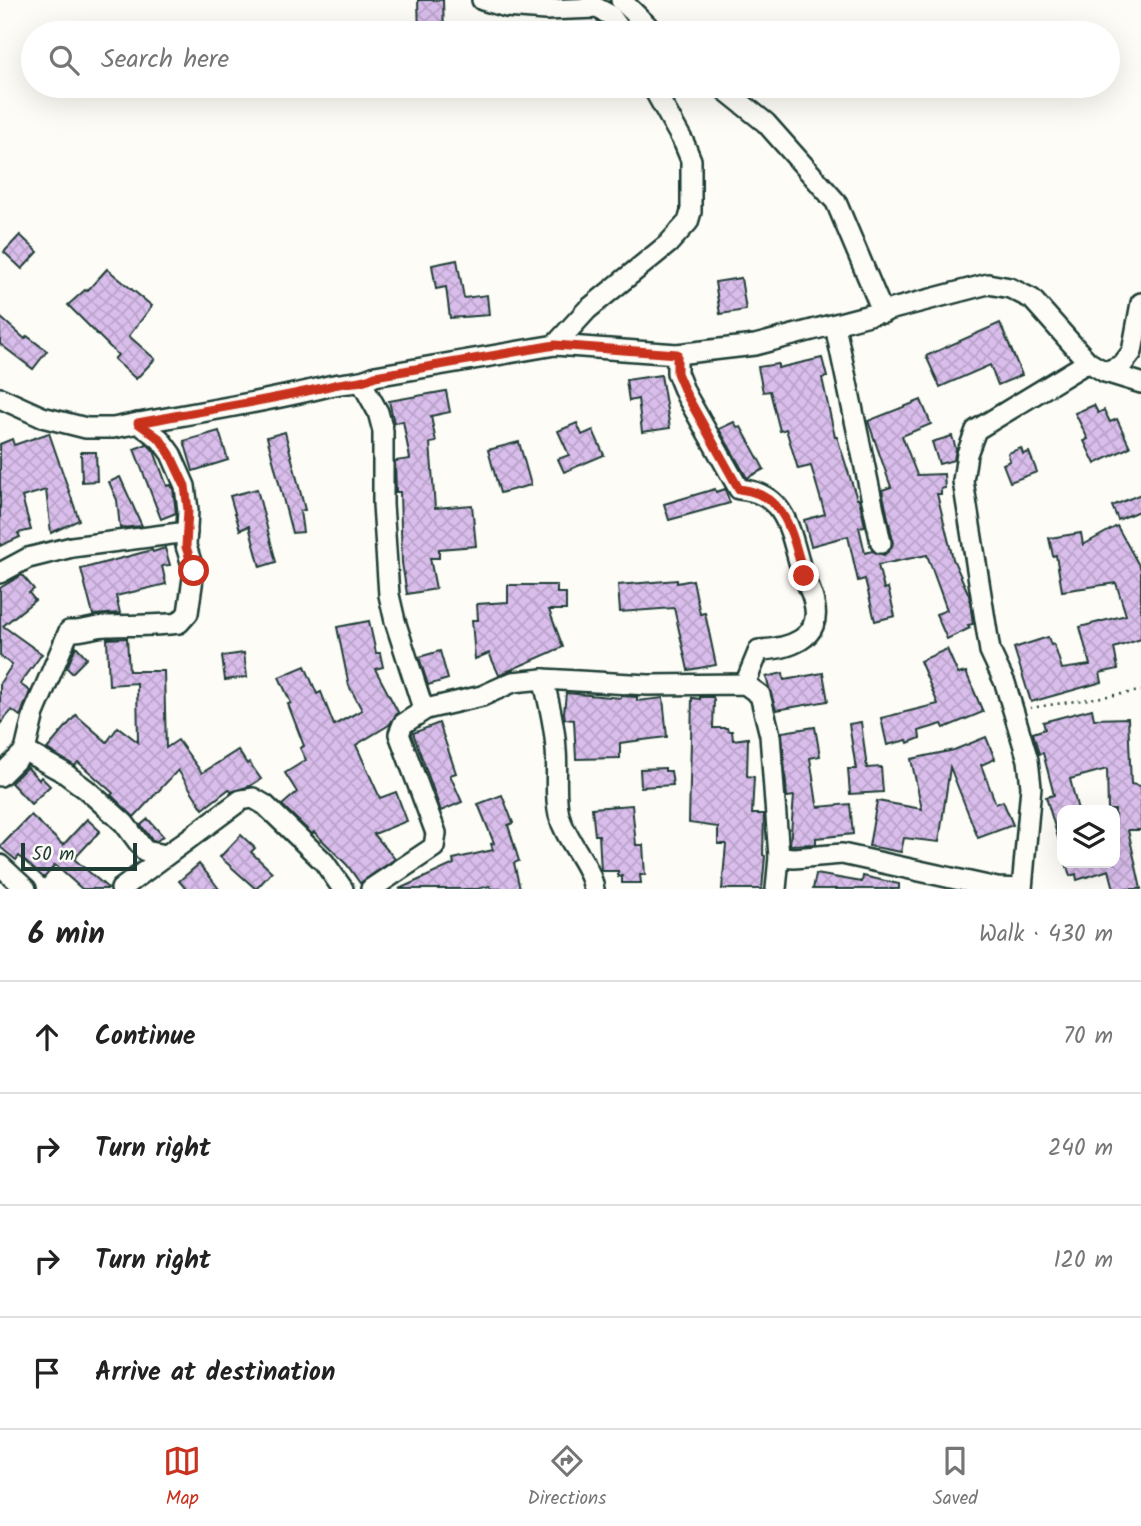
<!DOCTYPE html>
<meta charset="utf-8">
<style>
:root{--surface:#fff;--page:#f2f2f2;--text:#222;--muted:#767676;--line:#e0e0e0;--accent:#c8321e}
body{margin:0;font-family:Kalam,sans-serif;background:var(--page);color:var(--text)}
.controls{position:absolute;right:21px;bottom:21px;display:grid;overflow:hidden;border-radius:14px;box-shadow:0 7px 28px #0002}
.controls button{width:63px;height:63px;display:grid;place-items:center;padding:0;border:0;border-bottom:2px solid var(--line);background:var(--surface);color:var(--text);font:35px sans-serif}
.scale{position:absolute;left:21px;bottom:18px;width:116px;box-sizing:border-box;padding-left:7px;border:4px solid #1f3d34;border-top:0;font-size:19px;line-height:24px;white-space:nowrap;color:#1f3d34;-webkit-text-stroke:5px #fdfcf7;paint-order:stroke}
.stop{position:absolute;width:21px;height:21px;margin:-16px;border:5px solid #c8321e;border-radius:50%;background:#fff}
.stop.end{background:#c8321e;border-color:#fff;box-shadow:0 2px 7px #0008}
.list{margin:0;padding:0;list-style:none}
h2{display:flex;justify-content:space-between;align-items:center;height:91px;margin:0;padding:0 28px;font-size:30px}
h2 small{font-size:23px;font-weight:400;color:var(--muted)}
.list li{display:grid;grid-template-columns:46px 1fr auto;gap:21px;align-items:center;box-sizing:border-box;height:112px;padding:0 28px;border-top:2px solid var(--line)}
.list b{display:block;font-size:26px;white-space:nowrap}
.list em{font-size:23px;font-style:normal;color:var(--muted)}
.icon{flex:none;width:38px;height:38px;fill:none;stroke:currentColor;stroke-width:2;stroke-linecap:round;stroke-linejoin:round}
.map{position:relative;flex:none;width:1141px;height:889px;overflow:hidden}
.search{position:absolute;background:var(--surface);box-shadow:0 7px 28px #0002;left:21px;right:21px;top:21px;height:77px;display:flex;align-items:center;gap:18px;box-sizing:border-box;padding:0 24px;border-radius:38px;color:var(--muted);font-size:26px}
.sheet{height:539px;background:var(--surface)}
nav{display:flex;justify-content:space-around;align-items:center;box-sizing:border-box;height:98px;border-top:2px solid var(--line);background:var(--surface);font-size:19px;color:var(--muted)}
nav a{display:grid;justify-items:center;gap:4px}
nav .on{color:var(--accent)}
.map>svg:first-child{display:block}
.building{fill:url(#building-cross-hatch);stroke:#1f3d34;stroke-width:2}
.lines{fill:none;stroke-linecap:round;stroke-linejoin:round}
.minor-casing{stroke:#1f3d34;stroke-width:24}
.path{stroke:#1f3d34;stroke-width:2.5;stroke-dasharray:2 5;stroke-linecap:butt}
.minor{stroke:#fdfcf7;stroke-width:19}
.route{stroke:#c8321e;stroke-width:9}
</style>
<div class="map">
<svg width="1141" height="889" viewBox="0 0 1141 889">
<defs>
<pattern id="building-cross-hatch" width="8" height="8" patternUnits="userSpaceOnUse" patternTransform="scale(1.75)"><rect width="8" height="8" fill="#d9bdeb"/><path d="M0 0l8 8M0 8l8-8" fill="none" stroke="#baa3ca"/></pattern>
</defs>
<rect width="100%" height="100%" fill="#fdfcf7"/>
<filter id="ink" filterUnits="userSpaceOnUse"><feTurbulence type="fractalNoise" baseFrequency=".0143" numOctaves="2"/><feDisplacementMap in="SourceGraphic" scale="14" xChannelSelector="R" yChannelSelector="G"/><feConvolveMatrix kernelMatrix="1 2 1 2 8 2 1 2 1" color-interpolation-filters="sRGB"/></filter>
<g filter="url(#ink)">
<g class="building">
<polygon points="418,0 443,0 444,33 419,33"/>
<polygon points="20,235 38,252 22,269 4,252"/>
<polygon points="457,260 464,298 487,295 489,315 450,318 446,287 436,289 432,265"/>
<polygon points="107,269 152,306 129,336 155,359 136,379 114,359 118,355 68,305 85,290 87,291"/>
<polygon points="741,278 746,310 720,314 715,282"/>
<polygon points="0,317 25,339 27,336 47,351 33,369 0,344"/>
<polygon points="1000,323 1022,375 998,385 990,365 940,387 926,356"/>
<polygon points="822,358 827,377 822,378 835,437 837,437 857,499 859,499 865,526 859,527 865,553 872,551 884,555 892,547 893,541 882,490 891,487 868,421 921,400 931,424 902,436 917,475 944,474 945,488 941,489 941,494 937,494 953,559 969,595 973,624 968,625 970,628 947,639 936,614 947,610 927,555 878,565 884,589 888,588 895,616 875,621 865,579 858,581 848,536 811,546 804,520 825,514 811,466 798,469 786,429 780,431 770,391 763,392 758,367 778,364 778,368"/>
<polygon points="661,375 670,428 642,432 638,399 629,401 626,380"/>
<polygon points="446,391 450,412 431,416 436,442 430,443 435,508 472,505 476,546 439,549 439,558 430,558 436,589 407,594 402,563 400,492 396,492 395,461 410,459 403,421 394,423 389,401"/>
<polygon points="1094,405 1098,413 1104,410 1110,422 1117,419 1130,447 1095,464 1084,441 1088,439 1075,413"/>
<polygon points="734,422 738,428 741,427 764,469 747,478 719,429"/>
<polygon points="577,423 582,435 593,430 604,455 564,472 558,459 569,455 558,431"/>
<polygon points="219,431 228,460 193,471 184,441"/>
<polygon points="285,432 305,510 300,511 303,532 292,533 267,437"/>
<polygon points="49,433 79,520 51,533 46,490 22,497 31,530 18,533 20,537 0,546 0,444 12,439 14,445"/>
<polygon points="952,436 956,449 954,460 939,464 932,442"/>
<polygon points="519,442 531,485 500,493 488,450"/>
<polygon points="147,444 154,451 167,486 171,485 173,489 176,513 161,519 134,449"/>
<polygon points="1021,448 1023,454 1029,452 1037,472 1010,482 1003,464 1010,461 1008,453"/>
<polygon points="81,452 96,452 97,481 82,482"/>
<polygon points="120,477 142,526 120,528 117,500 109,482"/>
<polygon points="257,489 276,562 260,567 249,526 240,530 230,496"/>
<polygon points="715,489 716,492 725,489 730,503 669,520 664,504"/>
<polygon points="1141,494 1141,510 1118,520 1112,506"/>
<polygon points="1117,526 1141,569 1141,639 1114,648 1118,669 1100,673 1102,682 1031,702 1014,648 1048,637 1051,645 1054,644 1062,669 1090,665 1080,627 1126,615 1116,583 1062,591 1056,555 1053,556 1049,538 1081,533 1083,545"/>
<polygon points="165,548 170,565 162,566 166,584 116,596 120,613 93,615 81,569 152,550 153,552"/>
<polygon points="22,575 34,589 29,593 35,600 3,626 42,654 20,684 30,691 21,714 20,716 12,710 0,724 0,683 12,665 0,656 0,588"/>
<polygon points="677,580 677,583 693,580 700,614 705,613 716,665 688,670 674,608 620,612 618,585"/>
<polygon points="508,585 557,585 557,593 566,593 566,610 549,610 563,647 499,675 489,653 475,659 472,620 478,620 477,604 508,602"/>
<polygon points="369,621 376,653 380,653 383,667 375,669 398,712 389,725 356,745 380,798 396,792 407,821 374,834 395,859 360,883 347,865 314,832 312,834 282,805 297,792 285,773 306,760 300,748 304,746 288,704 291,703 279,677 305,666 317,694 321,692 334,725 362,710 349,686 337,627"/>
<polygon points="127,638 129,671 164,671 166,748 178,740 202,773 238,750 247,764 249,762 261,779 250,786 231,792 229,789 203,809 178,770 134,817 111,795 113,793 78,762 75,766 47,749 76,715 107,742 118,727 138,742 137,683 109,685 107,639"/>
<polygon points="76,646 87,658 72,673 67,668"/>
<polygon points="947,649 958,674 966,672 983,712 944,728 942,724 919,731 920,738 908,743 907,740 887,745 881,718 938,704 920,661"/>
<polygon points="440,651 448,679 428,685 419,657"/>
<polygon points="244,653 247,677 225,680 222,656"/>
<polygon points="783,673 784,680 823,673 828,701 776,710 766,677"/>
<polygon points="566,693 621,698 621,696 637,697 637,701 663,698 667,737 620,743 620,758 576,759 574,720 565,719 564,713"/>
<polygon points="700,697 713,697 714,700 713,728 727,728 728,731 732,731 733,740 748,738 747,776 754,777 752,814 764,814 763,855 765,856 762,889 722,889 726,844 718,844 718,827 689,823 692,698 700,699"/>
<polygon points="1092,709 1094,719 1128,718 1131,784 1141,786 1141,830 1128,830 1141,889 1114,889 1109,870 1077,880 1076,874 1070,876 1066,863 1115,863 1115,810 1108,810 1107,769 1070,779 1078,810 1062,810 1062,841 1059,841 1046,797 1054,795 1043,753 1039,754 1033,733 1045,729 1043,722"/>
<polygon points="861,722 867,768 881,767 883,792 850,794 848,769 856,769 849,724"/>
<polygon points="439,723 456,773 450,775 462,802 441,811 413,733"/>
<polygon points="815,727 820,756 810,758 817,804 818,807 850,804 853,834 816,838 816,844 790,845 794,796 787,797 782,732"/>
<polygon points="986,737 995,759 981,765 996,804 1003,801 1013,825 978,838 950,767 939,842 904,838 901,852 869,846 877,801 922,809 911,759 954,750"/>
<polygon points="27,767 39,780 41,777 50,786 31,804 11,783"/>
<polygon points="665,768 665,771 671,771 673,785 641,787 640,769"/>
<polygon points="502,795 513,823 508,825 519,861 514,863 520,889 491,889 490,886 477,889 399,889 454,864 453,859 493,850 491,844 494,843 478,804"/>
<polygon points="632,805 636,845 643,845 645,875 640,875 641,883 622,883 622,876 618,877 618,871 601,871 599,835 595,835 592,808"/>
<polygon points="31,815 63,845 87,819 100,831 74,859 109,889 82,889 55,865 44,878 19,856 16,860 0,847"/>
<polygon points="148,819 163,836 157,841 152,840 141,825"/>
<polygon points="241,835 255,848 251,852 272,872 256,889 220,857"/>
<polygon points="199,864 210,877 219,889 186,889 179,881"/>
<polygon points="816,874 862,882 863,876 899,884 899,889 813,889"/>
</g>
<g class="lines">
<g class="minor-casing">
<g id="minor">
<polyline points="482,0 506,7 546,10 597,8 610,15 623,33"/>
<polyline points="621,0 655,33"/>
<polyline points="720,86 766,123 836,202 883,313"/>
<polyline points="835,326 881,543"/>
<polyline points="555,345 587,310 668,244 688,222 691,212 691,160 684,143 652,86"/>
<path d="M677 354V373L686 395 739 489C788 493 790 534 802 572 806 582 812 592 814 603 823 639 788 649 759 650L745 684"/>
<polyline points="1105,372 1122,365 1132,352 1141,303"/>
<polyline points="362,383 378,412 383,431 383,504 389,595 395,621 421,702 426,709 482,696 513,682 543,679 648,685 745,684 760,695 770,735 779,857 776,889"/>
<path d="M0 398 42 417 86 428H113C185 414 258 404 329 386 346 382 360 384 375 376L555 345 677 354 755 345 988 284 1010 288 1032 299 1088 362 1105 372 1141 383"/>
<polyline points="0,573 28,558 72,547 187,532"/>
<path d="M543 679C549 702 555 726 556 750 558 772 554 793 559 815 566 842 589 861 594 889"/>
<polyline points="25,751 63,772 87,790 124,823 145,851 166,855"/>
<path d="M0 776 25 751 34 713 69 631C83 632 95 626 107 626 132 625 155 626 179 623L188 613 194 571 186 546 188 510 185 486 171 454 160 439 138 423"/>
<polyline points="779,857 794,858 842,854 997,888 1022,889"/>
<polyline points="0,865 26,889"/>
<polyline points="121,889 241,800 253,798 265,805 324,862 343,889"/>
<polyline points="371,889 434,847 436,833 399,734 403,724 426,709"/>
<polyline points="1022,889 1031,787 1028,760 1005,683 990,651 963,481 967,454 976,430 1088,362"/>
</g>
</g>
<polyline class="path" points="1030,708 1141,691"/>
<use href="#minor" class="minor"/>
</g>
</g>
<g class="lines" filter="url(#ink)">
<path class="route" d="M194 571 186 547 188 510 185 486 170 454 160 439 138 423C203 410 269 401 334 385 350 381 360 384 375 376L555 345 677 354V373L686 394 739 489C788 494 792 536 804 576"/>
</g>
</svg>
<div class="controls">
<button><svg class="icon" aria-label="layers" viewBox="0 0 24 24"><path d="M12 4l9 5-9 5-9-5zM3 14l9 5 9-5"/></svg></button>
</div>
<div class="scale">50 m</div>
<div class="stop" style="left:194px;top:571px"></div>
<div class="stop end" style="left:804px;top:576px"></div>
<div class="search"><svg class="icon" aria-label="search" viewBox="0 0 24 24"><circle cx="10" cy="10" r="6"/><path d="M15 15l6 6"/></svg>Search here</div>
</div>
<section class="sheet">
<h2>6 min<small>Walk · 430 m</small></h2>
<ul class="list">
<li><svg class="icon" aria-label="ahead" viewBox="0 0 24 24"><path d="M12 20V5M6 11l6-6 6 6"/></svg><div><b>Continue</b></div><em>70 m</em></li>
<li><svg class="icon" aria-label="right" viewBox="0 0 24 24"><path d="M7 20v-9h11M14 6l5 5-5 5"/></svg><div><b>Turn right</b></div><em>240 m</em></li>
<li><svg class="icon" aria-label="right" viewBox="0 0 24 24"><path d="M7 20v-9h11M14 6l5 5-5 5"/></svg><div><b>Turn right</b></div><em>120 m</em></li>
<li><svg class="icon" aria-label="arrive" viewBox="0 0 24 24"><path d="M6 21V4h12l-3 4 3 4H6"/></svg><div><b>Arrive at destination</b></div></li>
</ul>
</section>
<nav>
<a class="on"><svg class="icon" aria-label="map" viewBox="0 0 24 24"><path d="M3 6l6-2 6 2 6-2v14l-6 2-6-2-6 2zM9 4v14M15 6v14"/></svg>Map</a>
<a><svg class="icon" aria-label="directions" viewBox="0 0 24 24"><path d="M12 3l9 9-9 9-9-9zM9 14v-3h6M13 9l2 2-2 2"/></svg>Directions</a>
<a><svg class="icon" aria-label="saved" viewBox="0 0 24 24"><path d="M7 4h10v16l-5-4-5 4z"/></svg>Saved</a>
</nav>
